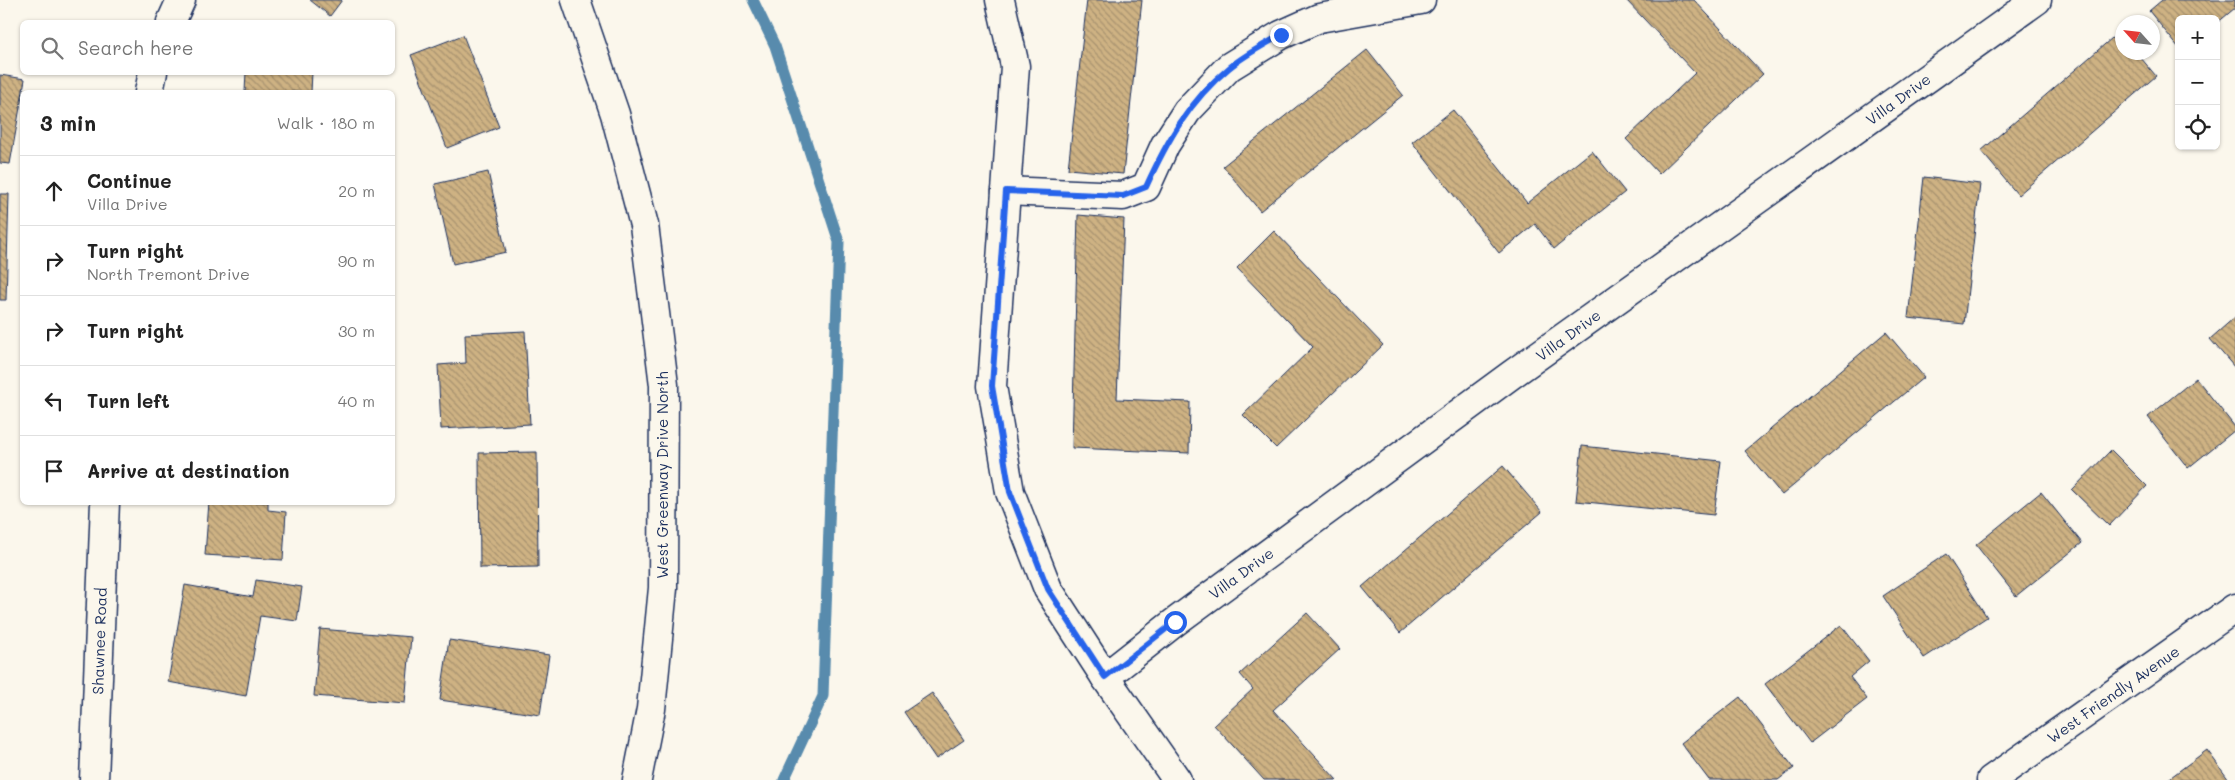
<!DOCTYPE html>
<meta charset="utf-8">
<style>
:root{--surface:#fff;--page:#f6f6f6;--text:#222;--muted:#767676;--line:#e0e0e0}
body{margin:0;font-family:Mali,sans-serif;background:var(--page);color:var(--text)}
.controls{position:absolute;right:15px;top:15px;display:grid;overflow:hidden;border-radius:8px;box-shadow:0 1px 4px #0004}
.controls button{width:45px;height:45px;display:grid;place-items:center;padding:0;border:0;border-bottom:1px solid var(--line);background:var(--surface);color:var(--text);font:25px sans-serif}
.compass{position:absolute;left:2115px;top:15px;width:45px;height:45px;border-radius:50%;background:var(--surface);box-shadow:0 1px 4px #0004;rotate:297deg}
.stop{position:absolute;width:15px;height:15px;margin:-11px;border:4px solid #2563eb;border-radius:50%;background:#fff}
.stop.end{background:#2563eb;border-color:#fff;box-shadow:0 1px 5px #0008}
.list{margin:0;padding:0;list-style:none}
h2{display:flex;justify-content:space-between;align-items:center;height:65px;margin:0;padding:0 20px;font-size:21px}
h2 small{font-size:16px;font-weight:400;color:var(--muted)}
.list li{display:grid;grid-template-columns:32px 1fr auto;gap:15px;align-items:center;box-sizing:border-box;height:70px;padding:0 20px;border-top:1px solid var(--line)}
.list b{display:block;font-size:19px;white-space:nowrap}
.list p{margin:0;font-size:16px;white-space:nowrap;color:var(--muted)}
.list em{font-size:16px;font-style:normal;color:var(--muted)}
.icon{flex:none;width:28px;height:28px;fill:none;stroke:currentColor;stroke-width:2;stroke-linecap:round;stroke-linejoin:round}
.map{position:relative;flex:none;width:2235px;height:780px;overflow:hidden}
.search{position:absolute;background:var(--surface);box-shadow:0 1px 4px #0004;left:20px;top:20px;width:375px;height:55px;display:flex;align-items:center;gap:12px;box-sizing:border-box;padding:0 18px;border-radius:8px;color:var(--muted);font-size:19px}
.panel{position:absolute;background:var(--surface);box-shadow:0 1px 4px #0004;left:20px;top:90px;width:375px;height:415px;border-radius:8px}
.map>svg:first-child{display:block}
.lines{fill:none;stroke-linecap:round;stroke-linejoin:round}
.stream{stroke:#588bad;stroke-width:11}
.building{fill:url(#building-back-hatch);stroke:#1b2f5e}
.street-casing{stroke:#1b2f5e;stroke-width:31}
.secondary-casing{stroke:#1b2f5e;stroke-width:31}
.street{stroke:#fbf7ec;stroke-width:28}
.secondary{stroke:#fbf7ec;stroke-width:28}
.route{stroke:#2563eb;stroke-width:6}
.labels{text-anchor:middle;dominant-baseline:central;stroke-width:5;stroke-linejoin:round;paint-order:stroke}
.street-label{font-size:15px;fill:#1b2f5e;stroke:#fbf7ec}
</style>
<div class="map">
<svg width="2235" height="780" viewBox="0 0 2235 780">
<defs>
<pattern id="building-back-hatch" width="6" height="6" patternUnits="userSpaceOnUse" patternTransform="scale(1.25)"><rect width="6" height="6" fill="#ceb283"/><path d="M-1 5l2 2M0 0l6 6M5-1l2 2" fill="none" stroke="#a6916e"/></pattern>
</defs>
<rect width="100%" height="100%" fill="#fbf7ec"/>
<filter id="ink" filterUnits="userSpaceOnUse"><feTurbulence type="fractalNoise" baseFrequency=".02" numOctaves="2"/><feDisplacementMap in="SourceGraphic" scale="10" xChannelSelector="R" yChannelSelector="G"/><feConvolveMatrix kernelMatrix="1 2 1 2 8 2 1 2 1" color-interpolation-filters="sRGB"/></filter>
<g filter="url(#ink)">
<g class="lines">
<polyline class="stream" points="753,0 775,46 839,242 823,696 784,780"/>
</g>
<g class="building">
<polygon points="310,0 342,0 330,16"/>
<polygon points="1087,0 1142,0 1123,174 1068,169"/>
<polygon points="1626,0 1694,0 1763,74 1659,174 1626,139 1695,73"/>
<polygon points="2162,0 2235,0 2235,8 2216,24 2216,19 2179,19 2179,48 2149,11"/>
<polygon points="2119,32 2122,36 2122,52 2136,52 2156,76 2018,195 1981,151"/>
<polygon points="463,35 499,127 447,148 411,55"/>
<polygon points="1367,50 1403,95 1260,211 1223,166"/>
<polygon points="246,72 312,72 311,92 245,92"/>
<polygon points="0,75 25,79 10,164 0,163"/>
<polygon points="1453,110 1527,203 1592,151 1625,192 1554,249 1535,224 1499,253 1412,142"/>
<polygon points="488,172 506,252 453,264 435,184"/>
<polygon points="1924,177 1980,184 1964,324 1908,318"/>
<polygon points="0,194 9,194 6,300 0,300"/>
<polygon points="1078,215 1124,219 1117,399 1190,402 1189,453 1072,448"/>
<polygon points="1274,231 1383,345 1276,448 1243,415 1313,347 1237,268"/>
<polygon points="2235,317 2235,368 2210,339"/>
<polygon points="525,331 530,424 441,429 438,365 466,363 465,334"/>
<polygon points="1886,332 1924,377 1782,495 1745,451"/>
<polygon points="2196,378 2235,427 2235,430 2188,468 2148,417"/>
<polygon points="1582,446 1721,461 1714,515 1576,501"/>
<polygon points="2111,450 2147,486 2109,526 2072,490"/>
<polygon points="537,452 538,567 480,568 479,453"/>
<polygon points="1503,466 1542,512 1400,633 1362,587"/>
<polygon points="2041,492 2082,543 2016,596 1976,545"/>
<polygon points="209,502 268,502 268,510 286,512 283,560 205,555"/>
<polygon points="1946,554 1987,617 1924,658 1883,596"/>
<polygon points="256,580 302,587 297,621 260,616 246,696 168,682 185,585 253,597"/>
<polygon points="1307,613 1340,649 1273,710 1337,780 1264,780 1214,725 1253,689 1240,674"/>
<polygon points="1841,625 1869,661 1850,677 1867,699 1810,743 1765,684"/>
<polygon points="320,629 411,637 405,703 314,696"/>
<polygon points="449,640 549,655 540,715 440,700"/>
<polygon points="932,693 964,740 936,759 904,712"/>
<polygon points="1740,697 1794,768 1778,780 1709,780 1681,743"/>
<polygon points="2207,750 2229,780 2167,780"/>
</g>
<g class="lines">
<g class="street-casing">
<g id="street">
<polyline points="576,0 615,114 644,225 664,385 663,588 651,709 637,780"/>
<polyline points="1000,0 1015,66 992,386 1010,492 1048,589 1105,677 1177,780"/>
<polyline points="171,22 181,0"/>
<polyline points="149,92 153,72"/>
<polyline points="1006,191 1123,196 1146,187 1165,145 1187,111 1229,67 1281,35 1319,18 1421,0"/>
<polyline points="1105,677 1175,622 1511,375 2037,0"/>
<polyline points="94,780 105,502"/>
</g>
</g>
<g class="secondary-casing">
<polyline id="secondary" points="1991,780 2235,608"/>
</g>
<use href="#street" class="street"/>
<use href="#secondary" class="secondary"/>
</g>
</g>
<g class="lines" filter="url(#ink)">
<path class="route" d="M1175 622 1105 677 1048 589 1010 492 992 386 1006 191 1123 196 1146 187C1167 141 1189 101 1229 68 1244 55 1264 45 1281 35"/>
</g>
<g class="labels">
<g class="street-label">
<text transform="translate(1898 99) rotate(-36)">Villa Drive</text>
<text transform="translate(1568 335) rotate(-36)">Villa Drive</text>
<text transform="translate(662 475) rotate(-90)">West Greenway Drive North</text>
<text transform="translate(1241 573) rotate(-36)">Villa Drive</text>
<text transform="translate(99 641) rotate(-88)">Shawnee Road</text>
<text transform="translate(2113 694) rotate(-35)">West Friendly Avenue</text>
</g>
</g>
</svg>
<div class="controls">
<button>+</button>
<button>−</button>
<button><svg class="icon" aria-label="locate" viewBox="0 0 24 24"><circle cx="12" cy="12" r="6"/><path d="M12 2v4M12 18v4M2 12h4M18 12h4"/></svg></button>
</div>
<svg class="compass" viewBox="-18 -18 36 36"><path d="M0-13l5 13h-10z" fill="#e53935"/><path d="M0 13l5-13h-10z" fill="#767676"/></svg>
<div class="stop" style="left:1175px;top:622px"></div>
<div class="stop end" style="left:1281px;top:35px"></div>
<div class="search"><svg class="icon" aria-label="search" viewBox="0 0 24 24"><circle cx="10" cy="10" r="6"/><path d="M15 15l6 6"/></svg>Search here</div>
<section class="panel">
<h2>3 min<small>Walk · 180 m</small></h2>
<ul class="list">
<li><svg class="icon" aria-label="ahead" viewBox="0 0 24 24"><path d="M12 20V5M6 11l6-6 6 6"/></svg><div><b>Continue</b><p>Villa Drive</p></div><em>20 m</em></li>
<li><svg class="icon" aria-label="right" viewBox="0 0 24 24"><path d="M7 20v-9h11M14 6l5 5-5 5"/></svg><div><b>Turn right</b><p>North Tremont Drive</p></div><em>90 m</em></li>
<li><svg class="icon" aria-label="right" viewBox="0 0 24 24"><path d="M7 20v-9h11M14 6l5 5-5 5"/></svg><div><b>Turn right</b></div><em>30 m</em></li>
<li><svg class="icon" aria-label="left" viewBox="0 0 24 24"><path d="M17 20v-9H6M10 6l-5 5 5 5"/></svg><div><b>Turn left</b></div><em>40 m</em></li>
<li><svg class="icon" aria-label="arrive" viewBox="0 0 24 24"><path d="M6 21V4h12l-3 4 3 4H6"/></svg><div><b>Arrive at destination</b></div></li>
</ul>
</section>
</div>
